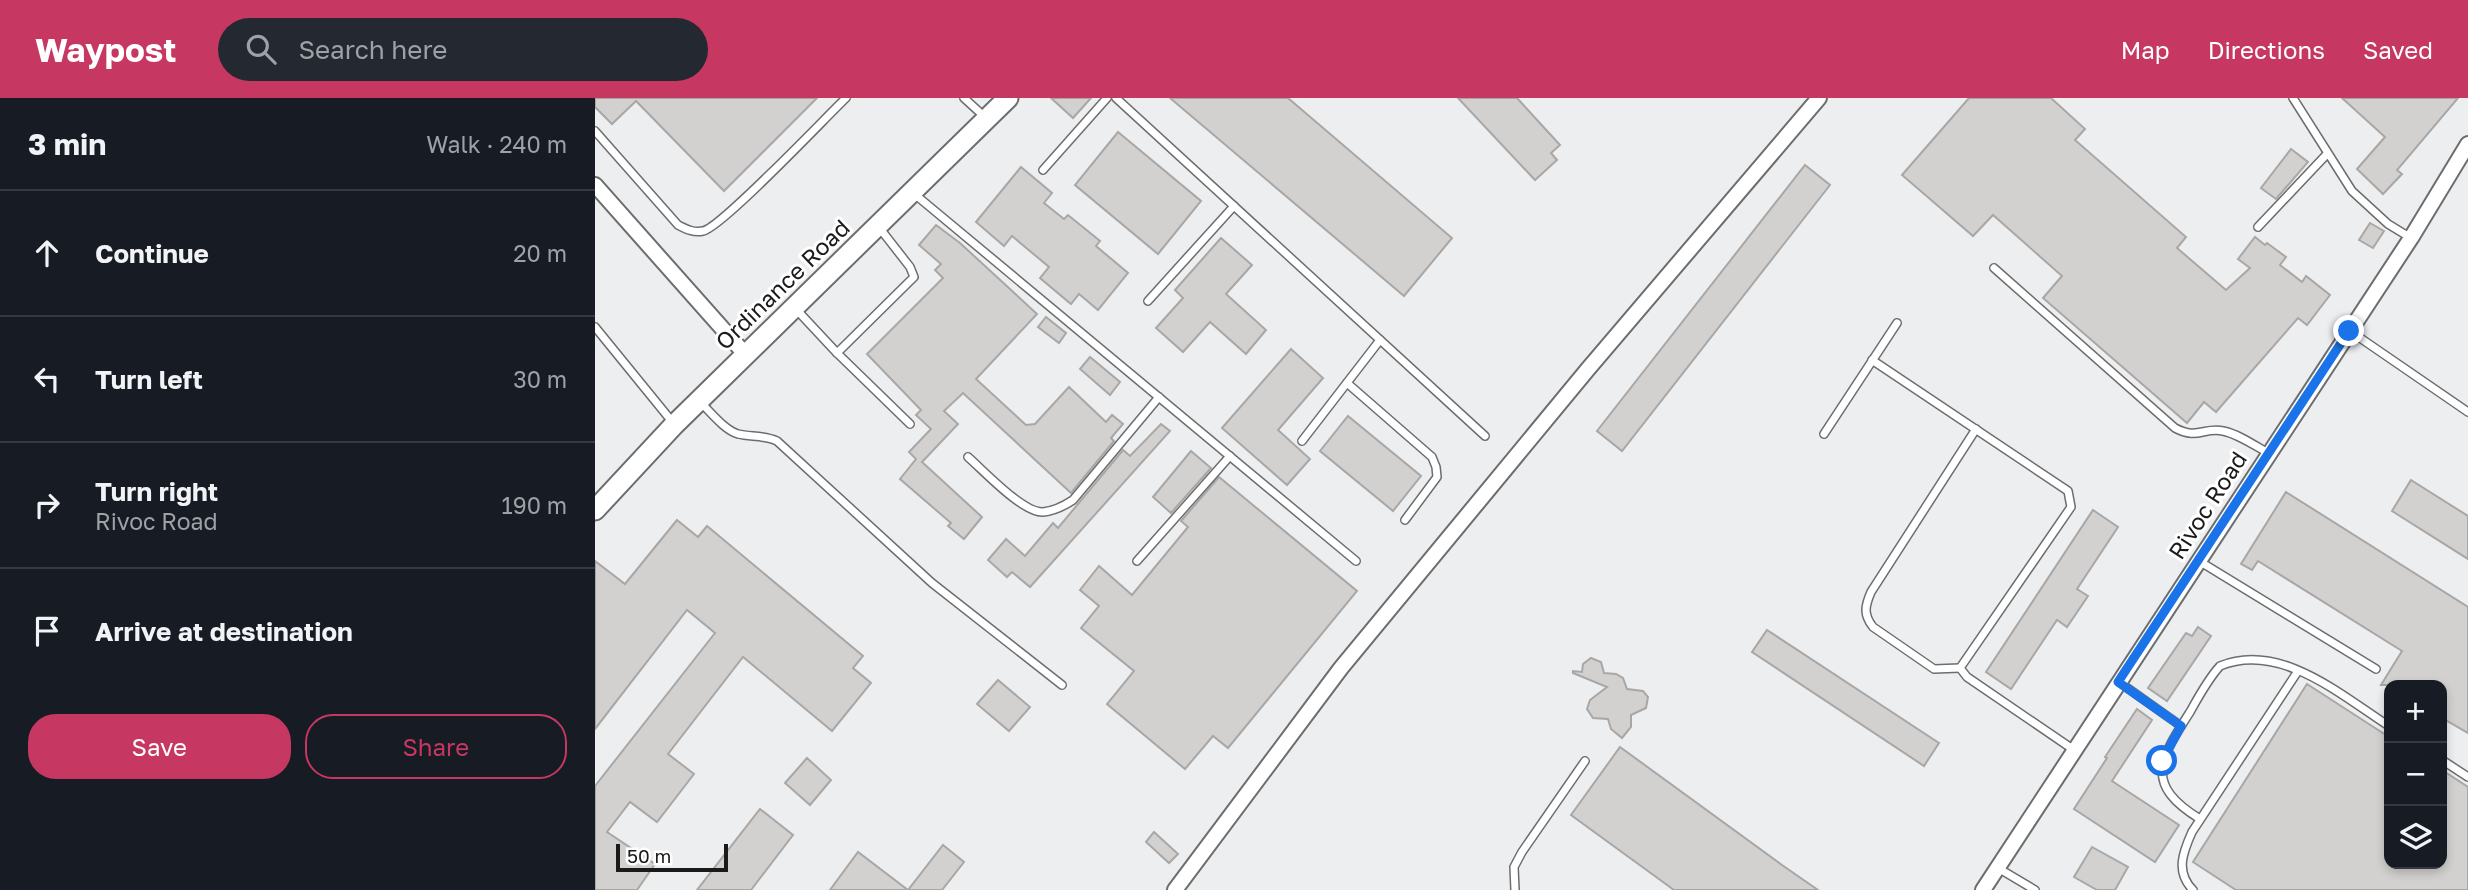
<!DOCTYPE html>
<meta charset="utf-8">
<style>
:root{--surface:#171b24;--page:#242831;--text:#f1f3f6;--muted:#9ea1a6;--line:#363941;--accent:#c63761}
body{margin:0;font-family:"Golos Text",sans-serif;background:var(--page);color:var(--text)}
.controls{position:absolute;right:21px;bottom:21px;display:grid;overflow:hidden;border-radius:14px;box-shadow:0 4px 10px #0003}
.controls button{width:63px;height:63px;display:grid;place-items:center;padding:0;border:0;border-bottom:2px solid var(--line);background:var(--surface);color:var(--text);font:35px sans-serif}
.scale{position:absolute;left:21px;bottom:18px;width:112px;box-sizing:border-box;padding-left:7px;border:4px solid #1a1a1b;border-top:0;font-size:19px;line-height:24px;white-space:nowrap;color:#1a1a1b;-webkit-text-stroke:5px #fff;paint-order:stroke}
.stop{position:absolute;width:21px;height:21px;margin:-16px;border:5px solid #1a73e8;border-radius:50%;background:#fff}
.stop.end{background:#1a73e8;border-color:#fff;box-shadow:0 2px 7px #0008}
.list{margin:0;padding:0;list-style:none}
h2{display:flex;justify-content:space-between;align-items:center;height:91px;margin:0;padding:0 28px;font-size:30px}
h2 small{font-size:23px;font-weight:400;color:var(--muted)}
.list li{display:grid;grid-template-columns:46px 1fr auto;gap:21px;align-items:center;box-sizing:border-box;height:126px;padding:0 28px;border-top:2px solid var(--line)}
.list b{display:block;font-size:26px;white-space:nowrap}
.list p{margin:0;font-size:23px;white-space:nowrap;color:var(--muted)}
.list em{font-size:23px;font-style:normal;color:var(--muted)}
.actions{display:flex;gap:14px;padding:21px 28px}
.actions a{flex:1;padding:16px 0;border:2px solid var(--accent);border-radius:28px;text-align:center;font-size:24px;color:var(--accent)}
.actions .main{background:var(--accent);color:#fff}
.icon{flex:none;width:38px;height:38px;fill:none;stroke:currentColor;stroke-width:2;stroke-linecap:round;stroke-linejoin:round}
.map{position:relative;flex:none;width:1873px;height:792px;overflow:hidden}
header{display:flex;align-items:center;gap:42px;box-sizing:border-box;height:98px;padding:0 35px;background:var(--accent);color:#fff}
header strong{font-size:33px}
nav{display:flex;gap:38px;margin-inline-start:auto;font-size:24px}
.search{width:490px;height:63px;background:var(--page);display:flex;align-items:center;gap:18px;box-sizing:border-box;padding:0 24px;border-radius:38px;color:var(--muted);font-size:26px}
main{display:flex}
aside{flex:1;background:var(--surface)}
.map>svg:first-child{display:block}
.building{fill:#d3d1d0;stroke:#a9a7a6;stroke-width:2}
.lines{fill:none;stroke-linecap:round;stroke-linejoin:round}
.lane-casing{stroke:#6c6d6f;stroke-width:10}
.street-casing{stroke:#6c6d6f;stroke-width:18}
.secondary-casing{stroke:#6c6d6f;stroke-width:23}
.lane{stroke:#fff;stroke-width:7}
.street{stroke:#fff;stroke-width:14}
.secondary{stroke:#fff;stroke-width:19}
.route{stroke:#1a73e8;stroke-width:9}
.labels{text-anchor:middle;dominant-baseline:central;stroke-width:6;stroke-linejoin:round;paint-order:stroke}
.street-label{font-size:23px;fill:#1a1a1b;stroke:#fff}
</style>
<header>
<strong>Waypost</strong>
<div class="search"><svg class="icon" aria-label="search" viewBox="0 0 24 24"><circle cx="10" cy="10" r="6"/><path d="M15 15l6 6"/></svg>Search here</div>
<nav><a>Map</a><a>Directions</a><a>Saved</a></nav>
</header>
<main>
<aside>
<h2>3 min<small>Walk · 240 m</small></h2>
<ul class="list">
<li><svg class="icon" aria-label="ahead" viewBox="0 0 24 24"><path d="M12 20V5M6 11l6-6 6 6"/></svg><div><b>Continue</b></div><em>20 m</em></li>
<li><svg class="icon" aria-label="left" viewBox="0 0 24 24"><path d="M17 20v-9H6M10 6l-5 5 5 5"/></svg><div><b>Turn left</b></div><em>30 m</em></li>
<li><svg class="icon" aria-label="right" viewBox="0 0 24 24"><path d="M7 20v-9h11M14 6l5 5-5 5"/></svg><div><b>Turn right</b><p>Rivoc Road</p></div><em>190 m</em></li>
<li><svg class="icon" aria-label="arrive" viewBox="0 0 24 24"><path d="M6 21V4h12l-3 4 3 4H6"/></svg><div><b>Arrive at destination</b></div></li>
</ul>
<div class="actions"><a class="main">Save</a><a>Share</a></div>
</aside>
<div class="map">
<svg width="1873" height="792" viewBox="0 0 1873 792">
<rect width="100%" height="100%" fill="#edeef0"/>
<g class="building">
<polygon points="0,0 222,0 129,93 41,3 17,26 0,9"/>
<polygon points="456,0 496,0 478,20"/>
<polygon points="575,0 693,0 857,140 809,198"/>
<polygon points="863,0 922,0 965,47 956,55 962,62 940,82"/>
<polygon points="1374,0 1456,0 1490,31 1480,42 1591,139 1582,150 1631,192 1655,170 1643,161 1660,139 1670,147 1672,145 1691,159 1685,167 1707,184 1711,178 1735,197 1712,227 1703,220 1621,314 1609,304 1592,325 1448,200 1467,178 1398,117 1378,138 1307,77"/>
<polygon points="1747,0 1863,0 1802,72 1807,76 1788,96 1762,71 1790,39"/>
<polygon points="523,34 606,103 563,156 480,87"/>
<polygon points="1696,51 1713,64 1681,101 1666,90"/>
<polygon points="1210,67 1235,87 1027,353 1002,333"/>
<polygon points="426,69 457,95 449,105 469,121 473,117 505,143 501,148 533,175 503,212 484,196 476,206 445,180 454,169 417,138 409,148 381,124"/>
<polygon points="1775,125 1789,133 1778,150 1764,142"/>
<polygon points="341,127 365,145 442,216 381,281 431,327 440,326 474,289 511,324 517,317 528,326 516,340 519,343 476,395 368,295 349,313 363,326 327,364 387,419 369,441 353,428 356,425 305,381 321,361 314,354 336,331 321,317 326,312 272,256 348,180 340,172 346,166 324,147"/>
<polygon points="626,140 657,167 631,196 671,232 651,256 615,224 588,254 561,230 588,200 580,192"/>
<polygon points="451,219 471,235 464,245 443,229"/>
<polygon points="696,251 728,280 683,332 715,361 692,387 627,330"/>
<polygon points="495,259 525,284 515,297 485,271"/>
<polygon points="753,318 826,378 798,413 725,353"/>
<polygon points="566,326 575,333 435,489 417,474 412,479 393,462 411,441 430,458 458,425 463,430 528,352 535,358"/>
<polygon points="596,353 616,370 576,415 558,399"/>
<polygon points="624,379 762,493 633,650 618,638 590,671 512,606 539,573 486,530 504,508 485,492 504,468 537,497 593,429 586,423"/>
<polygon points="1816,382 1873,418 1873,461 1797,413"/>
<polygon points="1691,394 1873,509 1873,635 1847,620 1847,587 1786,587 1807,553 1663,463 1657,472 1646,466"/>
<polygon points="1498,412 1523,429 1482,491 1493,498 1472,529 1462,522 1416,591 1391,574"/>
<polygon points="82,422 103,439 112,428 268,558 258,570 276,585 237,633 148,559 73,656 99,676 62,724 35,704 12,734 60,766 42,792 0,792 0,688 120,535 92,512 0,631 0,463 30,486"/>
<polygon points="1603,529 1616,538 1572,603 1553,590 1591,535 1597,538"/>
<polygon points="1172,532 1344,645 1329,668 1157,554"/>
<polygon points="996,560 1006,564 1009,575 1021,576 1028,580 1032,591 1048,593 1053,599 1051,610 1036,617 1036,629 1027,640 1016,631 1013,621 998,620 992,611 995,602 1012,589 978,575 978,573 987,574 988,566"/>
<polygon points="403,582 435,609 414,633 382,606"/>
<polygon points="1712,586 1794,639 1794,766 1847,766 1847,672 1873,689 1873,792 1641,792 1598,764"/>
<polygon points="1542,611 1557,622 1517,683 1584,727 1560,764 1479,711 1512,660 1510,659"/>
<polygon points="1025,649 1187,767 1223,792 1079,792 976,717"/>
<polygon points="212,660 236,682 215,707 190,685"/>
<polygon points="165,711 198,737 156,792 102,792"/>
<polygon points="559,734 583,756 574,765 551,744"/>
<polygon points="348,747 369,764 347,792 235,792 263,754 313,792"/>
<polygon points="1497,749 1533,769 1520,792 1502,792 1479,779"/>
</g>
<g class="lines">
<g class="lane-casing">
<g id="lane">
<polyline points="369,0 392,21"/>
<polyline points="521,0 890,338"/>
<polyline points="1698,0 1757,93 1793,126 1816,140"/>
<path d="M0 33 83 127C91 131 98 135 108 133 126 130 230 20 251 0"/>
<polyline points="448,72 512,0"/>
<polyline points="317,94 761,463"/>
<polyline points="1663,129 1732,56"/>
<path d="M1399 170 1580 330C1602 342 1609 329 1628 333 1643 336 1659 347 1673 355"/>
<polyline points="553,203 639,108"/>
<polyline points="199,209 242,255 315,326"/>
<polyline points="0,229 79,326"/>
<polyline points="1755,233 1873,314"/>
<polyline points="242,255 319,179 315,169 283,128"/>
<polyline points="1277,262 1473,393 1476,409 1365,570 1372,579 1479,652"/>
<polyline points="752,285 837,359 841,369 842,379 810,422"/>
<path d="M104 303C116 314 128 331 143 336 156 339 169 337 182 343L337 485 467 587"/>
<polyline points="1229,336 1302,225"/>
<polyline points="707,343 785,242"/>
<path d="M373 359C389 373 428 415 448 414 459 413 469 408 478 402L564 299"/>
<polyline points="542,463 635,358"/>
<polyline points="1604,463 1781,571"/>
<path d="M1365 570 1339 571 1278 529C1268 516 1270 508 1276 494L1381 331"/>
<polyline points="1524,584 1586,628"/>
<polyline points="1847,662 1873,679"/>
<path d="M1605 721C1548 686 1565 661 1595 614 1604 598 1613 581 1625 568 1685 543 1747 598 1794 628"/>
<polyline points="1403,770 1440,792"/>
<polyline points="920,792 919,769 927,754 990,663"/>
<path d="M1598 792C1580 774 1588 754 1597 734L1703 573"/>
</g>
</g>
<g class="street-casing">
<g id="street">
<polyline points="0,87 150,256"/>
<polyline points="580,792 746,570 993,271 1224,0"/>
<polyline points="1388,792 1816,140 1873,46"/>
</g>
</g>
<g class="secondary-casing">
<polyline id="secondary" points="0,412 79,327 413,0"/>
</g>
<use href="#lane" class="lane"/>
<use href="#street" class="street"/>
<use href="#secondary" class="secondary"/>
</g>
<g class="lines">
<polyline class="route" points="1567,663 1586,628 1523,584 1754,233"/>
</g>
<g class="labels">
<g class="street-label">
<text transform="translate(187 186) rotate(-44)">Ordinance Road</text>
<text transform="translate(1612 407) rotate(-57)">Rivoc Road</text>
</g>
</g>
</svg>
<div class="controls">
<button>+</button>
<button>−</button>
<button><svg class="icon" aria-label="layers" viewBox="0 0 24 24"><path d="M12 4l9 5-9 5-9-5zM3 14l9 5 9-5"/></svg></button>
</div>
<div class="scale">50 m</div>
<div class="stop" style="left:1567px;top:663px"></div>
<div class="stop end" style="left:1754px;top:233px"></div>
</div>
</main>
